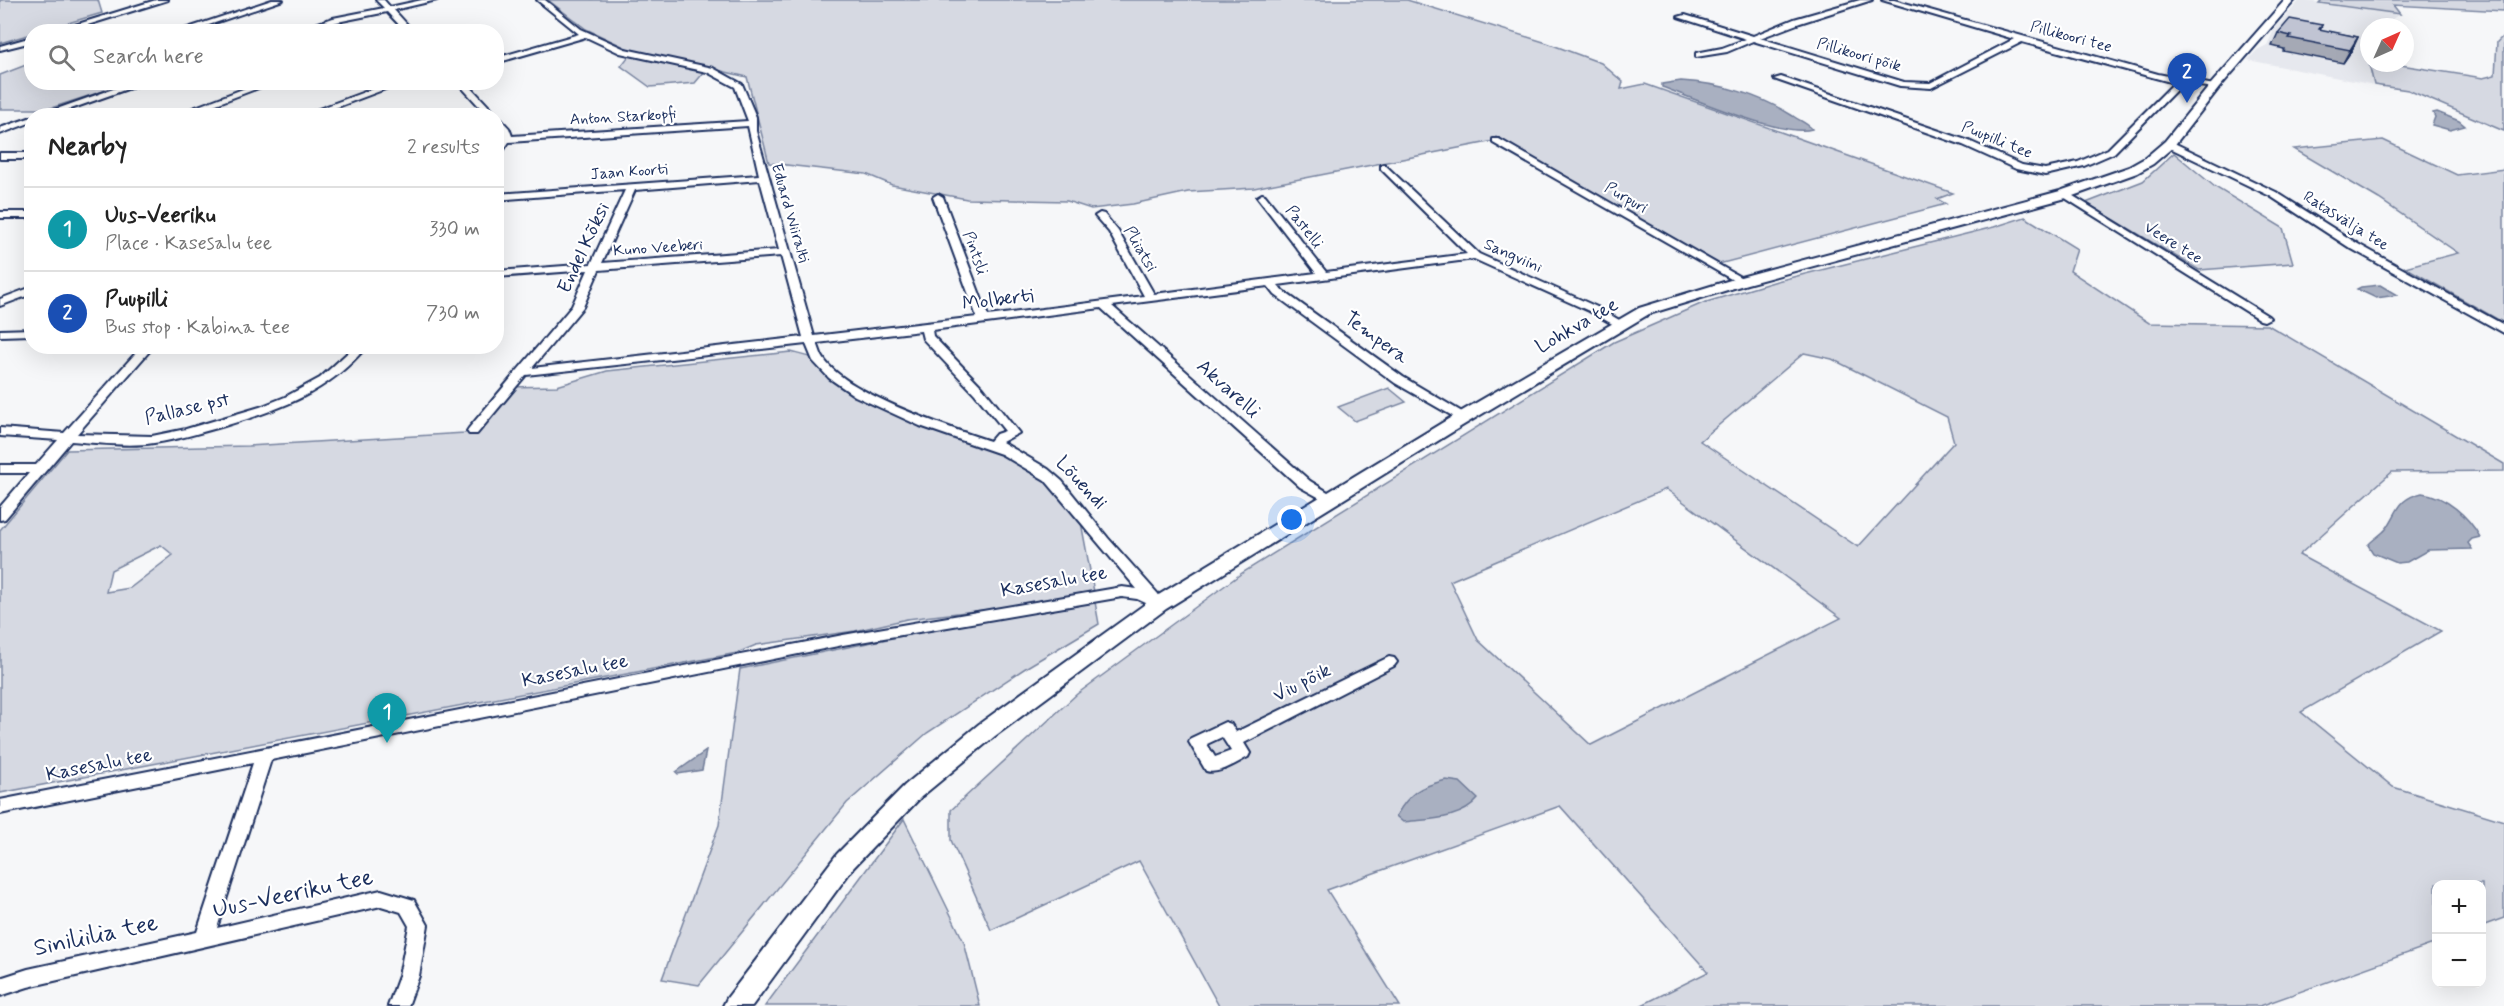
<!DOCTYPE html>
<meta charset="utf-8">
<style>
:root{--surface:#fff;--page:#f2f2f2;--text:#222;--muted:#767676;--line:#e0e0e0;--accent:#ea580c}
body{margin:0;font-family:Mynerve,sans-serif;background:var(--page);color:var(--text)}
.controls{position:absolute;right:18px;bottom:18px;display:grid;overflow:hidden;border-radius:12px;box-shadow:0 6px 24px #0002}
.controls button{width:54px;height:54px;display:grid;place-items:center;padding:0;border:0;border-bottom:2px solid var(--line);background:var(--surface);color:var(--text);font:30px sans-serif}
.compass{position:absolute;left:2360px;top:18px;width:54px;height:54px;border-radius:50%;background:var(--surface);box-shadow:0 6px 24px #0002;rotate:45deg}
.you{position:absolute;left:1292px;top:520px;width:21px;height:21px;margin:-15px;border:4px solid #fff;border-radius:50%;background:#1a73e8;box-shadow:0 0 0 9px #1a73e833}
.badge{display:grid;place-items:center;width:39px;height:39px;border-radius:50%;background:var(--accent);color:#fff;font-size:20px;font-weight:700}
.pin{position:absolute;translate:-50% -50px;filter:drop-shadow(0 2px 3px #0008)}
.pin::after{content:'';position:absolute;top:32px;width:21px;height:18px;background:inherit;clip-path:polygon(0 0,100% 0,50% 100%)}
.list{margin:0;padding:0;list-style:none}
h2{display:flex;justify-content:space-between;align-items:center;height:78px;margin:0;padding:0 24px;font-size:26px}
h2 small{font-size:20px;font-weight:400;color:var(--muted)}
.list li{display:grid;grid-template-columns:39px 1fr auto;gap:18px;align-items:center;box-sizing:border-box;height:84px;padding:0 24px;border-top:2px solid var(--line)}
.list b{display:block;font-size:22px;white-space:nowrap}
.list p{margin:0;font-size:20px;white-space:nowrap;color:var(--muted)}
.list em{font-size:20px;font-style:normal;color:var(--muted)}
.icon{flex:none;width:33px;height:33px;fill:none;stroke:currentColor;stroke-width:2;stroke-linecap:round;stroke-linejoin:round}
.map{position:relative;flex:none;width:2504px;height:1006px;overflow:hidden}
.search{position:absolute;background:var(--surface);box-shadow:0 6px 24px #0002;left:24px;top:24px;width:480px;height:66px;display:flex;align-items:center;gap:15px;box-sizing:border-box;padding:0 21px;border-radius:24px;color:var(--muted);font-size:22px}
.panel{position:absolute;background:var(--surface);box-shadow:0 6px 24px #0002;left:24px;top:108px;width:480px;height:246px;border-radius:24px}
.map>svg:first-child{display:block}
.built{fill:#e6e8ee}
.green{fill:#d6d9e2;stroke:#7884a0;stroke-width:1.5;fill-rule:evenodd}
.water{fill:#a9b0c1;stroke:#707c99;stroke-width:1.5}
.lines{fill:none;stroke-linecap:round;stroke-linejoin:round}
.minor-casing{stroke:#1b2f5e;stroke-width:4}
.tertiary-casing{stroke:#1b2f5e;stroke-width:4}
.minor{fill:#fff;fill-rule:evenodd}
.tertiary{fill:#fff;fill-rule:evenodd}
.wall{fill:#a5a9b5;stroke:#1b2f5e;stroke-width:1.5}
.shaded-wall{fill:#868994;stroke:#1b2f5e;stroke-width:1.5}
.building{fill:#c0c4d3;stroke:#1b2f5e;stroke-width:1.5}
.labels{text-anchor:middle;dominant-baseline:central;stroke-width:4.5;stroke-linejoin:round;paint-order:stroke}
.far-street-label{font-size:16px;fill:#1b2f5e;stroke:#fff}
.street-label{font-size:20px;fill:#1b2f5e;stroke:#fff}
.near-street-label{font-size:24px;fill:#1b2f5e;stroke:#fff}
</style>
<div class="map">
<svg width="2504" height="1006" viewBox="0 0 2504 1006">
<rect width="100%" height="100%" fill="#f6f7f9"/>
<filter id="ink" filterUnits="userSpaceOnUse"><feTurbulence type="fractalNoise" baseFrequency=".0167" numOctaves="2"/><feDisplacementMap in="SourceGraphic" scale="12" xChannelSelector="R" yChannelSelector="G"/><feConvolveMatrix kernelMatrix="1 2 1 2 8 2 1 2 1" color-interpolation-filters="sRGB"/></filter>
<g filter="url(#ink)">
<polygon class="built" points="2300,0 2400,14 2379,27 2369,27 2369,40 2365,47 2374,85 2248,60 2257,50 2267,45 2274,30"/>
<g class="green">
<polygon points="0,0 98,0 102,13 41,31 32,32 31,34 0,43"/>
<polygon points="548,0 1407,0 1547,43 1601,63 1623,82 1621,89 1645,84 1953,193 1937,199 1946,204 1719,264 1496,137 1494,141 1254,188 1188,192 1133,204 1091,209 1067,201 967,199 892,185 866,174 769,163 747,77 704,67 705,71 695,83 650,87 621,66 632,52 637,53 586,29"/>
<polygon points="2322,0 2504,0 2504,11 2393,5 2400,14 2319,3"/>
<polygon points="2504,35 2504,131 2408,90 2374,85 2368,59 2369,63 2388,63 2483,78 2495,75 2497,42"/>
<polygon points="31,63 32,82 113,83 116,87 48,109 0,109 0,75"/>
<polygon points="2383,140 2457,175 2504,169 2504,323 2405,267 2458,253 2379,199 2294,149"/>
<polygon points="2174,153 2215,187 2283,228 2293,263 2199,270 2086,203 2143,181"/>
<path d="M2025 217 2077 249 2070 271 2149 323 2268 325 2504 464V471L2392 472 2299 555 2441 631 2301 712 2393 787 2504 821V918L2482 926V884H2436V943L2260 1006H1640L1708 972 1560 806 1327 890 1400 1006H1219L1139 861 991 930 951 840V810L1077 694 1242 573 1614 342 1703 303 1777 281 1994 227ZM1804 353 1832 359 1947 417 1954 442 1858 547 1700 441ZM1666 489 1841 618 1591 745 1478 640 1450 581Z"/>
<path d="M791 352 817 359 859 393 1032 464 1078 506 1094 592 1033 604 907 619 855 631 756 645 737 653 0 793V530L67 450 248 446 465 433 508 387 557 386 607 371ZM161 545 173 555 130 588 106 592 111 570Z"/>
<polygon points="1389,388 1406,402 1355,421 1338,407"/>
<polygon points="1095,602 1099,624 1027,667 927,733 847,803 699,985 662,979 719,825 740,669 1060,604"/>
<polygon points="904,819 964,942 980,1006 765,1006"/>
</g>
<g class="water">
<path d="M1681 81C1720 83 1760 95 1793 116 1800 121 1807 123 1812 129 1784 138 1693 98 1662 87V84Z"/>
<polygon points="2437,112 2459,121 2465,126 2450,130 2432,125 2435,117 2433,113"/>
<polygon points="2380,285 2397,295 2376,298 2357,289 2361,287"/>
<path d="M2422 493C2446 496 2469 517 2480 537L2472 539 2468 543 2472 549 2428 550 2407 562 2397 563 2373 553 2368 545C2373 539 2381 535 2386 529 2399 511 2397 499 2422 493Z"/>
<polygon points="706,751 702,770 678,774 676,772"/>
<path d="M1446 780 1460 782 1478 799C1461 820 1429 819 1403 822L1396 816C1410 792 1419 787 1446 780Z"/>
</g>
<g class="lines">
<g class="minor-casing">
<g id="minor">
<polygon points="156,0 168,0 65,32 52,32"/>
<polygon points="272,0 283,0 188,32 176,32"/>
<polygon points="376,0 384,0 390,7 422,0 437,0 394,10 414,32 406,32 387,12 337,22 306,32 293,32 333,18 384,8"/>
<path d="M537 0H545L581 29 625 49 713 68 742 84 756 117V131L814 336 977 317 933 197 938 194 943 197 988 316 1144 296 1109 232 1095 216 1100 213 1104 214 1118 231 1154 294 1316 273 1257 197 1262 194 1265 195 1326 272 1467 254 1381 169V165L1384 164 1479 254 1597 307 1626 324 1620 327 1616 326 1589 311 1474 259 1278 285 1283 291 1403 377 1467 415 1469 418 1467 421 1463 422 1395 383 1275 295 1268 286 1112 306 1310 481 1336 497 1338 500 1336 503 1331 504 1300 487 1101 308 932 330 933 336 983 388 1019 433 1002 442 1048 469 1062 481 1108 538 1158 594 1160 598 1166 604 1164 608 1159 609 1137 599 1122 597 843 645 271 760 217 928 381 890 414 900 428 925 419 976 408 1006H388L399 976 409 926 401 912 381 906 28 987 0 996V978L28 969 197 932 253 763 0 814V800L843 635 1122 587 1137 589 1045 480 1001 454 920 426 855 396 829 378 813 361 806 344 526 375 477 434H469L467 431 469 428 572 306 588 270 496 277V271L591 264 625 190 496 200V194L759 175 748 126 509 142 499 157 496 158V147L499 142 496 143V137L504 136 496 125V116H488L457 82H466L509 128 512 136 748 121 735 87 707 72 620 53 586 37 496 63V58L579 34ZM760 180 779 250 602 263 635 190ZM781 256 803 337 532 368 583 307 599 270ZM921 331 923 339 975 394 1005 431 996 434 990 441C950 428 841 392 822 356 820 352 819 347 817 343Z"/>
<polygon points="1860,0 1872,0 1800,23 1760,38 1904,82 1930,83 2014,39 1882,0 1894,0 2158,74 2219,86 2215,88 2182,84 2114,153 2084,166 2045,175 2016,169 1963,145 1774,79 1781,77 1969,141 2022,165 2045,169 2078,162 2108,149 2174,83 2022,42 1931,88 1900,86 1753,41 1727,52 1696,57 1696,53 1722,48 1746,39 1678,17 1685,15 1753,36 1794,19"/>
<polygon points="32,37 32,42 0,50 0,46"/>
<polygon points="133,82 147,82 51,116 37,116"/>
<polygon points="261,82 274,82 185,116 172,116"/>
<polygon points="391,82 404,82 314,116 300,116"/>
<polygon points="32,117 32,122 0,134 0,128"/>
<polygon points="1493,139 1499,139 1747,281 1746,283 1738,283 1493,143"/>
<polygon points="2166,142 2172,142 2276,192 2358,244 2504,325 2504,333 2350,248 2270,196 2166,146"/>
<rect x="0" y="153" width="32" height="6"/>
<polygon points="2065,191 2268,316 2270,318 2264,321 2260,320 2062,196 2060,194"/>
<rect x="0" y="212" width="32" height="6"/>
<polygon points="32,287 32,294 0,306 0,299"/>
<polygon points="32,329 32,335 0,336 0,330"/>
<path d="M142 346H154L77 434 152 436 186 429 260 407 285 397 320 378 355 346H367C327 394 278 410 221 427 199 433 176 440 154 443 131 447 95 443 71 441L5 519 0 520V507L29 473H0V465H36L58 440 0 436V428L64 433Z"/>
<path d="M1389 657 1394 658 1397 662 1394 666 1244 743 1250 753 1248 757C1236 763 1219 775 1206 771L1189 742 1191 738 1225 722 1231 724 1236 732ZM1222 737 1231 751 1215 757 1207 744Z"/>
</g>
</g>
<g class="tertiary-casing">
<polygon id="tertiary" points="2285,0 2295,0 2219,88 2173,147 2153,164 2137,173 2070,197 1747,284 1649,314 1462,426 1166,609 995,736 921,797 853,868 752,1006 723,1006 727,998 837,854 905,785 979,724 1152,599 1450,418 1639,308 1737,278 2060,191 2129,167 2145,158 2165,141 2211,84"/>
</g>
<use href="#minor" class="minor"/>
<use href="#tertiary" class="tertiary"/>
</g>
<polygon class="wall" points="2322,25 2320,30 2358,37 2352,50 2343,63 2283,51 2284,49 2272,46 2278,33"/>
<polygon class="shaded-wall" points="2358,37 2352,50 2343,63 2350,50"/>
<polygon class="building" points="2290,19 2322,25 2319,29 2358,37 2350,50 2289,38 2291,36 2278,33"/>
</g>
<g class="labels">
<g class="far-street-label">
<text transform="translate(2071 37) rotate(15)">Pillikoori tee</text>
<text transform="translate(1859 55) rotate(16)">Pillikoori põik</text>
<text transform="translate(623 117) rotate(-3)">Anton Starkopfi</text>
<text transform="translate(1997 140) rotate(22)">Puupilli tee</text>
<text transform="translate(629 172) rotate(-4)">Jaan Koorti</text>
<text transform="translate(1626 198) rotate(30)">Purpuri</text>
<text transform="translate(790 213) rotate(74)">Eduard Wiiralti</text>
<text transform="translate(2346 221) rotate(32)">Ratasvälja tee</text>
<text transform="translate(1304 227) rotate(52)">Pastelli</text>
<text transform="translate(2173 243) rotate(32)">Veere tee</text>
<text transform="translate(658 248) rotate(-4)">Kuno Veeberi</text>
<text transform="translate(1140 249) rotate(60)">Pliiatsi</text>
<text transform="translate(975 253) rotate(70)">Pintsli</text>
<text transform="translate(1513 256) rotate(24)">Sangviini</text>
</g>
<g class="street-label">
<text transform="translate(584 248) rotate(-65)">Endel Kõksi</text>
<text transform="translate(998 300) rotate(-7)">Molberti</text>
<text transform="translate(1577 326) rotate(-30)">Lohkva tee</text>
<text transform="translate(1376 338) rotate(36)">Tempera</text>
<text transform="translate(1228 389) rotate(42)">Akvarelli</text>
<text transform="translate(187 409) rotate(-13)">Pallase pst</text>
<text transform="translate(1081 483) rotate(47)">Lõuendi</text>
<text transform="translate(1054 582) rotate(-10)">Kasesalu tee</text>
<text transform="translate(575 671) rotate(-11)">Kasesalu tee</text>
<text transform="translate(1302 683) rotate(-27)">Viu põik</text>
<text transform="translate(99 765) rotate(-11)">Kasesalu tee</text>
</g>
<g class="near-street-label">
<text transform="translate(293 894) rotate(-12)">Uus-Veeriku tee</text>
<text transform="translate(96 936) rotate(-12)">Siniliilia tee</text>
</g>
</g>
</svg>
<div class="controls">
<button>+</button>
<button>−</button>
</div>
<svg class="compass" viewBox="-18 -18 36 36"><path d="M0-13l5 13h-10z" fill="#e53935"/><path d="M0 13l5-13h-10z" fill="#767676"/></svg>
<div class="you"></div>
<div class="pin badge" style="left:387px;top:743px;background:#0f9aa8">1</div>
<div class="pin badge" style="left:2187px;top:103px;background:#1a4fb4">2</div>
<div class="search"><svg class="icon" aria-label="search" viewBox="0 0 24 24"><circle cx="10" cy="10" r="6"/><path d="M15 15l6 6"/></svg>Search here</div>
<section class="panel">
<h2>Nearby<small>2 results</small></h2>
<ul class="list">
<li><span class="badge" style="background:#0f9aa8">1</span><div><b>Uus-Veeriku</b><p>Place · Kasesalu tee</p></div><em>330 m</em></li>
<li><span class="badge" style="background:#1a4fb4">2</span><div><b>Puupilli</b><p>Bus stop · Kabina tee</p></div><em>730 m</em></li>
</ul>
</section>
</div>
